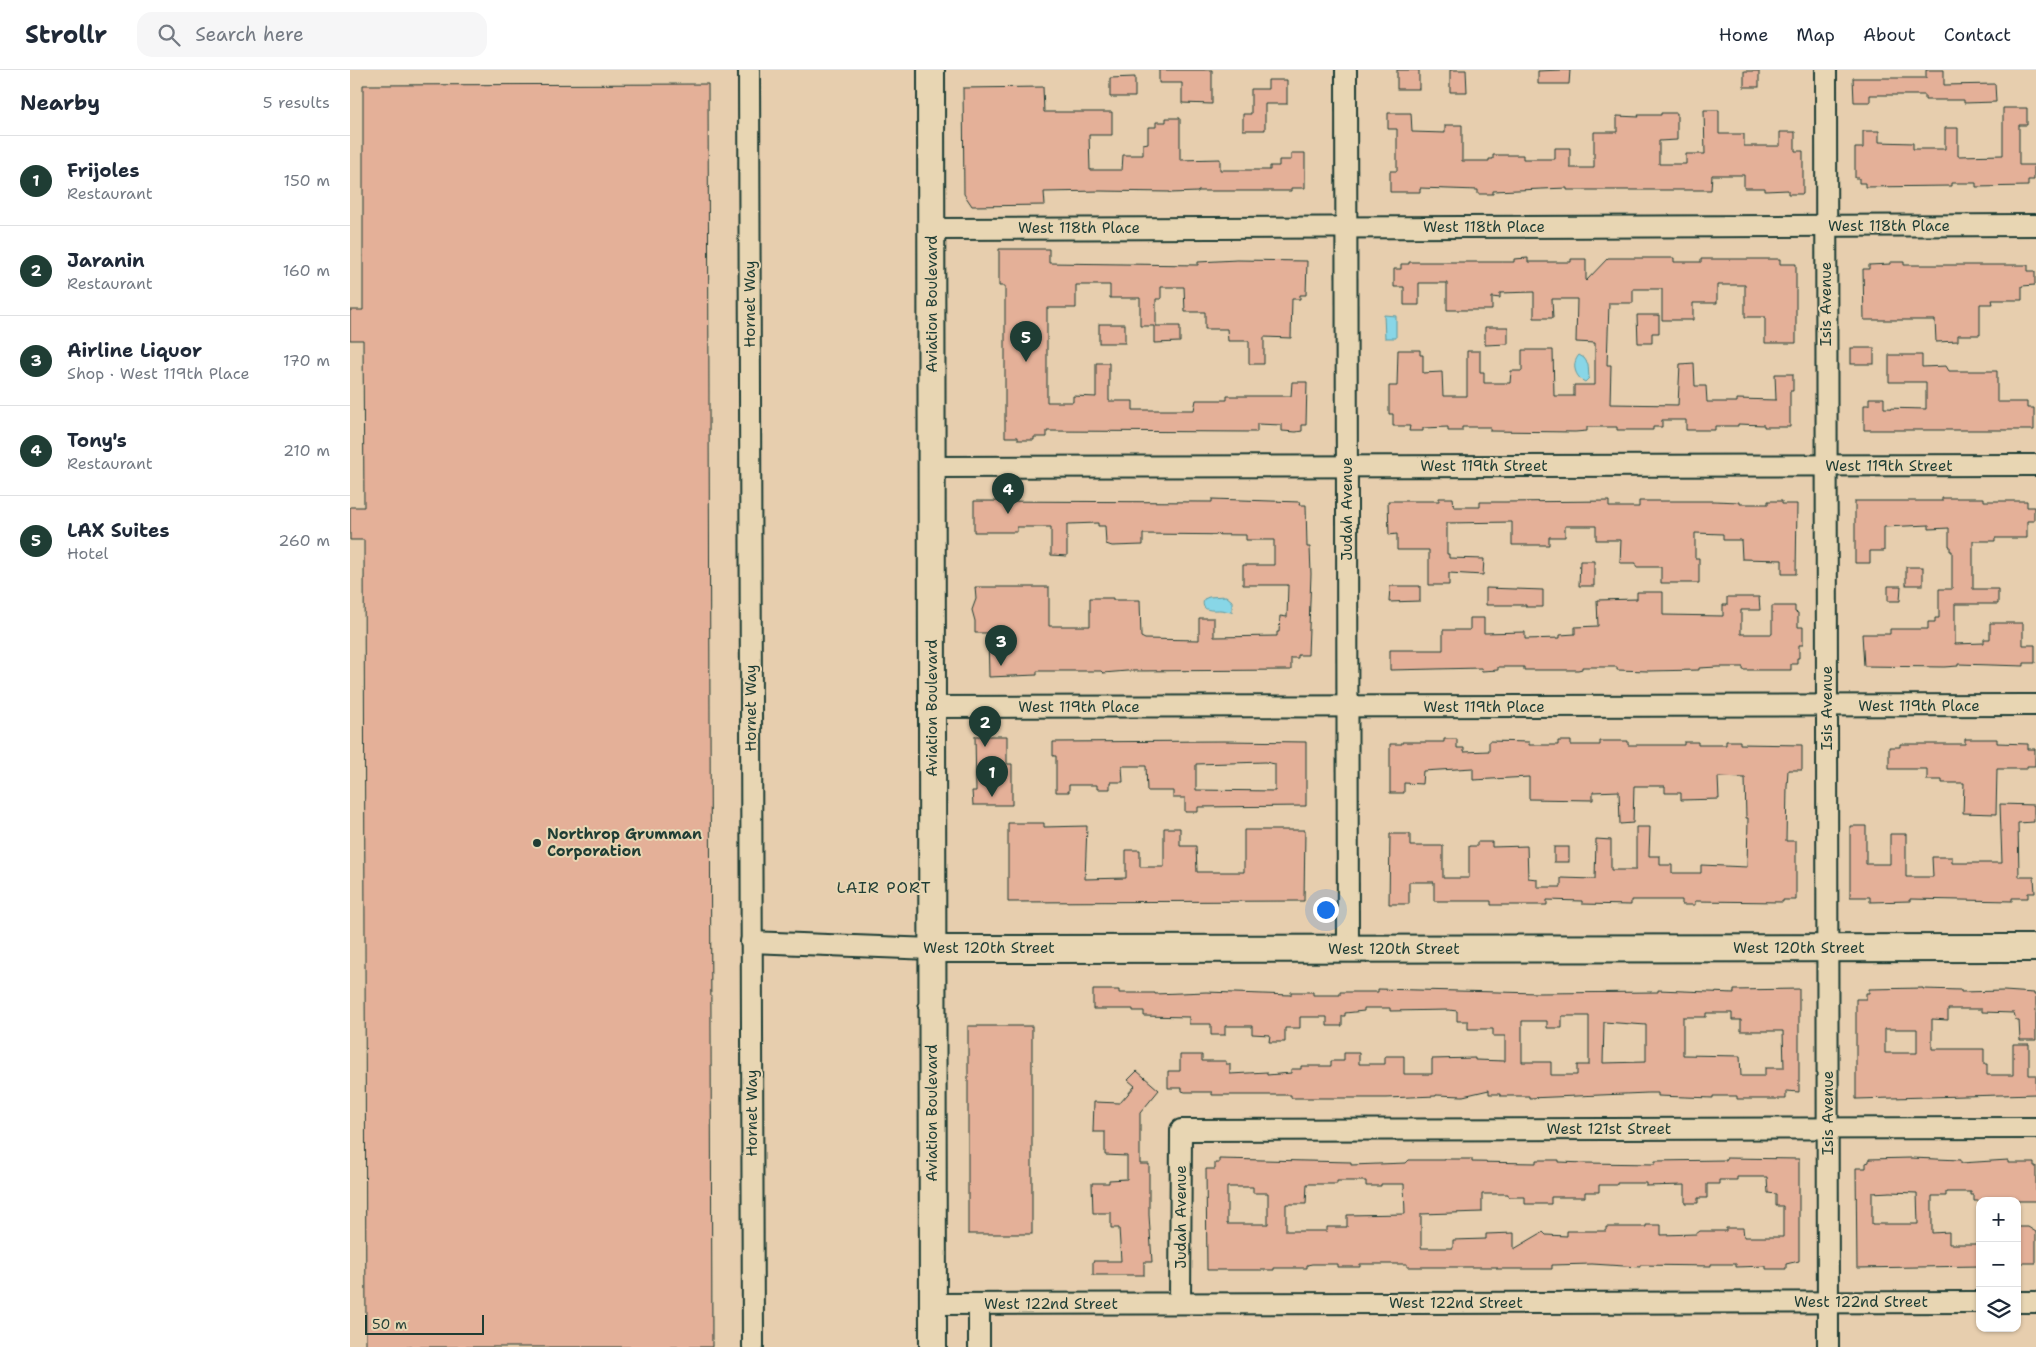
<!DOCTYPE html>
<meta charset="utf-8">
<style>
:root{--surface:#fff;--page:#f6f6f7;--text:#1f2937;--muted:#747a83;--line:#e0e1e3;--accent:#1f3d34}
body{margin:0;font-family:"Shantell Sans",sans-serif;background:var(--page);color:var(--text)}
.controls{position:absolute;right:15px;bottom:15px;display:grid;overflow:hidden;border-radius:10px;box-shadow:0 1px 4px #0004}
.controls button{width:45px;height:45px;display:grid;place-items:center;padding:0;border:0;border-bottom:1px solid var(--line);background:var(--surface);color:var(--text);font:25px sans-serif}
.scale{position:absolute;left:15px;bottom:12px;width:119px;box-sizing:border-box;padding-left:5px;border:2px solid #1f3d34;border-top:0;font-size:14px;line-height:18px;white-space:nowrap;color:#1f3d34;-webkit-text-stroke:4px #e8d6b3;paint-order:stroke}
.you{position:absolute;left:975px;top:839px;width:18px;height:18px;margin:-12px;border:4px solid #fff;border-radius:50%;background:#1a73e8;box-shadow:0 0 0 8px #1a73e833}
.badge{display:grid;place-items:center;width:32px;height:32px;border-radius:50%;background:var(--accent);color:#fff;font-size:16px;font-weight:700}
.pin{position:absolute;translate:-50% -41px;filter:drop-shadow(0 1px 2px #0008)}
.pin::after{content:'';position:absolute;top:26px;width:18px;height:15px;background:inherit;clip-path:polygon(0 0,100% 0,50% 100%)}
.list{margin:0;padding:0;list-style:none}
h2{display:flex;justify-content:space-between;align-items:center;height:65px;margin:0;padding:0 20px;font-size:21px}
h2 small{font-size:16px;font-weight:400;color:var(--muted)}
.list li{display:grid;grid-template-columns:32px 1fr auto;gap:15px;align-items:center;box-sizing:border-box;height:90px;padding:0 20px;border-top:1px solid var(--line)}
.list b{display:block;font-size:19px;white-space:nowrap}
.list p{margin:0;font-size:16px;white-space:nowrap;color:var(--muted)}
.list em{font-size:16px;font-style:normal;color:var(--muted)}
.icon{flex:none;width:28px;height:28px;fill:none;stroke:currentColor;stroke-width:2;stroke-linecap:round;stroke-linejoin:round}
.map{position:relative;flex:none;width:1686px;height:1277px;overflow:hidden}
header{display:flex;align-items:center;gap:30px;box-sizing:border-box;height:70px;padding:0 25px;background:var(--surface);border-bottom:1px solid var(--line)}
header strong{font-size:24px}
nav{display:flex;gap:28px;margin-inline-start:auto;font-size:18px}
.search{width:350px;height:45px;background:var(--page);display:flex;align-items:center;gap:12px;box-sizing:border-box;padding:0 18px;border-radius:15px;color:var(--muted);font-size:19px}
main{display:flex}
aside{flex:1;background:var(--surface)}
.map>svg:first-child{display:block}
.water{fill:#88d6e7;stroke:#5e999f}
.building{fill:#e4b098;stroke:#1f3d34;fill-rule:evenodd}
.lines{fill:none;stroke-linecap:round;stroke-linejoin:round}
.minor-casing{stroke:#1f3d34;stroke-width:24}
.major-casing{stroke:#1f3d34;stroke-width:30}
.minor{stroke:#e8d6b3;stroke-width:20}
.major{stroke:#e8d6b3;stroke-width:26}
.poi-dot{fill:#1f3d34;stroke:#e8d6b3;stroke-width:2}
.labels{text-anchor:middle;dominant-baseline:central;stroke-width:4;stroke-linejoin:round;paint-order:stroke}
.street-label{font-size:15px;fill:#1f3d34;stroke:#e8d6b3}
.poi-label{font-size:15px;font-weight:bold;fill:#1f3d34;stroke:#e8d6b3;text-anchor:start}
.neighbourhood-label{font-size:16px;letter-spacing:1px;fill:#1f3d34;stroke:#e8d6b3}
</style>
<header>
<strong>Strollr</strong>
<div class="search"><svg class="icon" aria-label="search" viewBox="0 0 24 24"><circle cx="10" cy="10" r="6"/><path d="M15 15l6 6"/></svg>Search here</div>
<nav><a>Home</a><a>Map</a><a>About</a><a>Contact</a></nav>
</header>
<main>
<aside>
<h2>Nearby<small>5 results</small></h2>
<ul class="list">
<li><span class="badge">1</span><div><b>Frijoles</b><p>Restaurant</p></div><em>150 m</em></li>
<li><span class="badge">2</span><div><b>Jaranin</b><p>Restaurant</p></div><em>160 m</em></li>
<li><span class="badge">3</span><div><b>Airline Liquor</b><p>Shop · West 119th Place</p></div><em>170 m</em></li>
<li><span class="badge">4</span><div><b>Tony's</b><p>Restaurant</p></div><em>210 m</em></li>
<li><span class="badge">5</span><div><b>LAX Suites</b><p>Hotel</p></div><em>260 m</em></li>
</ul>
</aside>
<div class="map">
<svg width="1686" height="1277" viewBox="0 0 1686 1277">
<rect width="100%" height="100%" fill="#e7ceae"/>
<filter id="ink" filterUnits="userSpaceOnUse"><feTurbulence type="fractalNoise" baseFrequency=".02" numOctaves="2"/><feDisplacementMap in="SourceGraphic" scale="10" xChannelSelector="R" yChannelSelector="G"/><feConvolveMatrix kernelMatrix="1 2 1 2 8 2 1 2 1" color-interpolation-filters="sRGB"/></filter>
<g filter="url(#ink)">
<g class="water">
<polygon points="1034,245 1046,246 1046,268 1035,268"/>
<path d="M1229 285 1234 288 1238 294 1239 308 1235 312C1225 307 1221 294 1229 285Z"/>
<path d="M876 526 882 531V542C878 542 874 540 870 540 862 540 850 542 854 529L859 527Z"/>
</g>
<g class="building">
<polygon points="809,0 862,0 862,34 832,33 832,13 809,13"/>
<rect x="1047" y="0" width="22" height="19"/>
<polygon points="1100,0 1116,0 1117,22 1100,22"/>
<polygon points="1212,0 1220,0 1219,14 1188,14 1188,1"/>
<polygon points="1576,0 1594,0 1594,15 1645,14 1646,32 1614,33 1614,30 1575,30 1575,25 1520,25 1520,32 1504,32 1503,8 1576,8"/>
<rect x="1394" y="1" width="15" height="16"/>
<polygon points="785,7 785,27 760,27 760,8"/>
<polygon points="918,10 937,10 937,34 915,34 915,60 893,60 893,44 901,44 901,19 918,19"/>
<polygon points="358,14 362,1277 16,1277 14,470 0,470 0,437 14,437 13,270 0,270 0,240 13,240 13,15"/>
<polygon points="693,17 694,42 762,42 762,65 739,65 740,100 772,100 773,85 793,85 793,74 798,73 798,57 806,57 806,52 816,52 816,48 830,48 830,90 870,89 870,100 920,100 920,96 929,96 929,90 941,90 941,83 955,83 955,118 941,118 941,121 848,121 848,122 820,123 820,122 750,121 694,122 695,135 622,136 614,124 613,18"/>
<polygon points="1653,38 1677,38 1677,55 1669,55 1669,95 1684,95 1684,110 1678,110 1678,116 1626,117 1626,113 1601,113 1601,116 1515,117 1515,113 1509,113 1509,108 1505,108 1505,78 1513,78 1513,61 1529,61 1529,72 1563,73 1563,79 1595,79 1595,58 1608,58 1608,86 1653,85"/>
<polygon points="1354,40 1369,40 1369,64 1394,64 1394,76 1430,76 1430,62 1445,62 1445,81 1453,81 1453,124 1438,124 1438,120 1415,121 1415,118 1394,118 1394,105 1362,105 1361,120 1217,120 1217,118 1143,121 1143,124 1128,124 1128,120 1070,118 1070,122 1040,122 1040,101 1047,101 1047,59 1038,59 1038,43 1061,43 1062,62 1095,63 1095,55 1112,55 1112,91 1139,91 1139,89 1143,89 1143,85 1173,85 1173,89 1205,89 1205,78 1220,78 1220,98 1244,98 1244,62 1267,62 1267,46 1289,47 1288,45 1311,45 1311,43 1327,43 1327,70 1309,71 1309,94 1336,94 1336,84 1355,84"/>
<polygon points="649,179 699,179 699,193 848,195 848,192 887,190 957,191 956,225 950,225 950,229 942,229 941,268 914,267 914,294 899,294 899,271 878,271 877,259 855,259 855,242 835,242 834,217 811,217 811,229 806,229 806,256 830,256 830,272 804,273 804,256 790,256 790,228 760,228 760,215 726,215 726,238 697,238 697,332 723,332 723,326 746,327 746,293 759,293 759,331 783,331 783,340 844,340 846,330 877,330 877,326 941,326 942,312 957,312 956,355 952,355 952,361 946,362 932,361 932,355 907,354 907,362 697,361 697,367 684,367 684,370 668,370 668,367 655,367 655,216 649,216"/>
<polygon points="1178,188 1178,192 1221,192 1221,189 1236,189 1236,211 1258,188 1324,188 1324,192 1351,192 1351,189 1430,189 1430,194 1446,194 1446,273 1415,273 1415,247 1395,247 1395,215 1367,215 1367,233 1343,233 1343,250 1312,250 1312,219 1283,219 1283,233 1259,233 1257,295 1261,295 1260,334 1328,335 1330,294 1344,293 1345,316 1356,316 1357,332 1387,332 1387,329 1426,330 1425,304 1443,304 1443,321 1440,321 1440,357 1414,357 1414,355 1388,354 1388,356 1365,356 1365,360 1336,360 1336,350 1312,350 1312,357 1303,357 1303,360 1267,360 1267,357 1237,357 1237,361 1225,362 1140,361 1140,357 1112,357 1112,361 1098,361 1098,357 1073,358 1073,361 1059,361 1060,356 1043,356 1043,344 1039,344 1039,316 1047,316 1048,280 1070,280 1070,285 1073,285 1073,303 1092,302 1093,326 1117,326 1117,281 1130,281 1130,302 1134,302 1134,313 1160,313 1161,301 1172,301 1172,280 1203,280 1204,326 1224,326 1224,315 1245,315 1245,273 1226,272 1227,229 1202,229 1203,248 1184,248 1184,222 1150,223 1150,228 1142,227 1142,240 1097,240 1097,213 1069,213 1069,235 1054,235 1054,217 1044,217 1044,199 1051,199 1051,194 1059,194 1059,192 1164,192 1164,189"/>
<polygon points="1540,192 1554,192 1554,195 1678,195 1678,201 1685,201 1685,215 1672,216 1672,230 1642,230 1643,234 1630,234 1630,265 1608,265 1608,271 1586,272 1585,250 1514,250 1513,199 1519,199 1519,195 1540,194"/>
<polygon points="1287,245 1309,245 1309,263 1302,263 1302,273 1288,273"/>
<rect x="749" y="254" width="26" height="19"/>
<polygon points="1135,257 1158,257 1158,274 1135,275"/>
<rect x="1501" y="278" width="23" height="16"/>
<polygon points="1539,285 1572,285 1572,297 1596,296 1599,301 1647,301 1647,332 1677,332 1677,338 1684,338 1684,360 1514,360 1514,335 1519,335 1519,328 1534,328 1534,338 1576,339 1576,312 1539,312"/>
<polygon points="1089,428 1103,428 1104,437 1130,437 1130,432 1155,432 1259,431 1259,437 1289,437 1289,431 1364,431 1390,432 1390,434 1418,434 1418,431 1432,431 1432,434 1447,434 1446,504 1432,504 1432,490 1392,489 1391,470 1373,470 1373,464 1345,463 1345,488 1349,488 1349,513 1311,513 1311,497 1286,497 1286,493 1270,493 1271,470 1246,470 1246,456 1215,456 1215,467 1199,467 1199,475 1162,475 1162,452 1097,453 1097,484 1099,484 1099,488 1134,489 1133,505 1099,503 1099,515 1079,515 1079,480 1047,480 1047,464 1039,465 1038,431 1089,431"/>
<polygon points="1592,428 1634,428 1634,431 1677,431 1677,437 1684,437 1684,451 1677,451 1677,468 1645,468 1645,471 1623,471 1623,519 1648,519 1648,534 1605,534 1605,574 1634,573 1634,569 1640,569 1640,553 1673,553 1673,575 1685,575 1685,593 1674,593 1674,596 1608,594 1608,596 1594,597 1514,596 1512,564 1540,564 1540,559 1578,559 1578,552 1585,552 1585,548 1589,548 1589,519 1602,519 1602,481 1600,481 1600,476 1599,476 1599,458 1579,459 1579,455 1534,457 1534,481 1520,481 1520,493 1505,493 1505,431 1592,431"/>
<polygon points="862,429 950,432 949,435 956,435 957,477 960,477 961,504 958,585 948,585 948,588 941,588 941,600 777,601 753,603 751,601 687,601 687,605 639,607 638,563 625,563 625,551 622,540 626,529 625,517 699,517 699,556 740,556 740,528 763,528 763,530 790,530 791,567 795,569 849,570 849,548 864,548 864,567 927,566 927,562 929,562 930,546 937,547 938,515 893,515 893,495 924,495 924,470 896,470 896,465 793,464 793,475 762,476 756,474 755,456 748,456 748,453 719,454 717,455 717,486 701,485 701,457 667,457 667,462 624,462 624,431 862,432"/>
<polygon points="1230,491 1244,491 1244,516 1229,516"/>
<rect x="1556" y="497" width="17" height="18"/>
<polygon points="1040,516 1070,516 1070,531 1039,532"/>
<polygon points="1538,516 1551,516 1550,531 1538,531"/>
<polygon points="1136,518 1193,520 1193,537 1176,537 1176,535 1136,535"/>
<polygon points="1287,522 1313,522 1313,545 1373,546 1373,535 1377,535 1377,527 1409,527 1410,540 1391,540 1391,564 1422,564 1422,536 1445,536 1445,542 1448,543 1448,557 1453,557 1453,575 1449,575 1449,588 1447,588 1447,594 1441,594 1441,600 1393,600 1393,597 1367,597 1349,598 1349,600 1298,601 1267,600 1267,597 1232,597 1232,599 1228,600 1174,600 1174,597 1148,597 1148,600 1132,601 1131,598 1040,600 1040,580 1093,580 1093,560 1120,560 1120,548 1134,548 1134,563 1175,562 1175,569 1210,568 1210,565 1225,564 1225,557 1248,556 1247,530 1287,529"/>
<polygon points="625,666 657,666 657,694 662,694 662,735 623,735 622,721 626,721"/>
<polygon points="1094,669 1107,669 1107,678 1114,678 1114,682 1139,681 1139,671 1179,672 1179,675 1208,675 1208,671 1221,671 1221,675 1250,675 1250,671 1278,671 1278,675 1334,675 1334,672 1348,672 1348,675 1376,675 1376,671 1390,671 1390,674 1452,675 1452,700 1438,700 1437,716 1436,771 1446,771 1446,830 1433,830 1433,832 1345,831 1345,835 1332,835 1332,830 1281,830 1281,835 1232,834 1232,831 1197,830 1197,835 1141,835 1141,831 1084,831 1084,812 1059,812 1059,834 1039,834 1040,764 1060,764 1060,776 1093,776 1093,808 1119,808 1119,776 1127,776 1127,772 1142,772 1142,777 1177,776 1178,808 1187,809 1187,817 1211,817 1211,808 1245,809 1246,769 1261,770 1261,800 1286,800 1286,757 1300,757 1299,786 1310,786 1310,795 1322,795 1322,803 1351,803 1351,795 1397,797 1398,748 1396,748 1395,708 1368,707 1369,729 1331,730 1331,723 1315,723 1315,716 1284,716 1283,753 1270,754 1269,721 1243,722 1243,730 1179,729 1179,707 1123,710 1123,698 1073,701 1072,714 1054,713 1054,723 1040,723 1040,674 1052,674 1052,672 1094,672"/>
<polygon points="1615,669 1647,669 1647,673 1678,674 1678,679 1685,679 1685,696 1677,696 1677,699 1647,699 1646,744 1613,743 1614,713 1592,713 1592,710 1577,710 1577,699 1539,699 1539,677 1550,677 1550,674 1615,674"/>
<path d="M873 671 956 672V736L848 737V742H835V728H823V721H797L796 696H772L773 712H760V719H747V715H719V722H706V686H703V672ZM915 692 925 694V721L846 720V694Z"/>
<polygon points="1650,734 1684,735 1684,752 1668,753 1669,807 1684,807 1685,823 1678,823 1678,828 1662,828 1662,831 1560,829 1560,831 1520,832 1520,827 1500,827 1500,756 1516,756 1516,794 1540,794 1540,764 1556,764 1556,807 1583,807 1582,787 1602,787 1602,793 1652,793"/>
<polygon points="658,753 694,753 694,757 737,756 735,809 776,808 776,780 790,780 790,797 814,797 814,758 830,758 830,776 846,776 847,802 894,802 894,760 955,760 954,831 658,832"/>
<rect x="1204" y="777" width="15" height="15"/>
<path d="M1573 918V919L1611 920V922L1654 921 1684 923V925H1686V970H1670L1669 950H1666L1664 943 1632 942V939H1598V950L1582 949V979H1634V994H1637V1005H1663V974H1679V1005H1686V1024L1506 1029V929H1516V923H1519V919ZM1535 959H1567V983H1535Z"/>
<path d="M1028 919 1188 923 1308 922V920L1384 923V920L1449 919V1022L1436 1021V1029H1387V1026H1363V1028L1308 1026V1023H1298L1179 1028V1026H1150V1024H1139V1020L1113 1026 1086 1025V1026L1036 1028H941V1025H862V1022H835L832 1021V1018H818V1001H830V985H852V991H876V994H880V1004L917 1002V1005L941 1003V999H951V996H981V991H994V983H1009V994H1035V986H1054V1004H1082V989L1125 988V990L1155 991V966H1143V959H1118V951H1107V941L1099 940 1040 941V938H1014V941L995 943V946H992V956H977V947H950V958H935V972H919L920 965 902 964V956H875V965H861V954H839V947L794 946V941H783V939H743V920H769V923H805V924L856 922 941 925V922H963V925H990V922H1028ZM1356 943H1382V950H1391V961H1433L1434 998H1415V1006H1391L1390 986 1333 985V947H1356ZM1212 946H1239V995H1227V1005H1201V992H1172V951H1197V958H1212ZM1254 952 1296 955V992L1253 993Z"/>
<rect x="618" y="956" width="64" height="208"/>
<polygon points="787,1001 809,1020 790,1043 790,1094 799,1094 799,1145 802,1192 794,1192 794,1205 743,1205 743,1191 771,1191 769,1158 761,1158 761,1143 743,1143 742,1113 759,1113 759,1110 777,1109 777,1086 755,1085 755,1062 743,1062 744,1032 770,1033 785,1016 778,1010"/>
<path d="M1376 1088 1449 1089V1191L1436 1194V1199H1416V1196L1386 1197V1194H1361V1196L1290 1195V1197L1242 1194 1202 1195V1199H1147V1197H1057V1194H1010V1197H988V1194H962L957 1195V1198H924V1200H857L856 1099H865V1093H869V1089L1001 1092V1095L1056 1093 1059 1090H1095V1089H1122V1092L1186 1093V1090H1209V1092L1236 1093 1305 1094V1091L1376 1090ZM1387 1107H1417L1418 1123 1426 1124V1136H1433V1167H1394L1393 1158H1376V1161H1350L1346 1164 1311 1165V1155H1296V1157H1256V1161H1217V1166L1196 1165 1193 1162 1164 1179V1163L1136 1164V1169L1103 1170V1178H1071V1144L1132 1142V1124H1158V1127H1175V1134H1201V1127H1235V1122H1249V1115H1267V1113H1296V1116L1335 1115V1133H1348V1128H1357V1114H1369V1110H1387ZM987 1111H1016V1116H1031V1114H1054L1055 1144 997 1145V1157H977V1161H936V1134H956L957 1114H987ZM877 1117H903V1123H918V1154H877Z"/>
<path d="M1561 1088 1611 1090V1093L1658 1090V1093H1684V1096H1686V1131H1624V1125H1621V1122H1596V1126H1582V1163L1599 1162V1174H1630V1196L1507 1198 1506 1098H1516V1093L1519 1092V1089ZM1540 1122 1567 1123 1568 1154H1522V1123Z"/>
<polygon points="1667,1157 1678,1157 1686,1162 1686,1193 1667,1193"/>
</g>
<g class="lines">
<g class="minor-casing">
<g id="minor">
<polyline points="399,0 403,1277"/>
<polyline points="996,0 998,879"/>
<polyline points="1476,0 1478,1277"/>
<polyline points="582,159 1686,155"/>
<polyline points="582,397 1686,395"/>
<polyline points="581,637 1686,635"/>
<polyline points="401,872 582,879"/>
<polyline points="1667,1232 1686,1232"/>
<polyline points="830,1233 831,1060 1686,1058"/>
<polyline points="583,1234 1630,1232"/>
<polyline points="629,1234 629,1277"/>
</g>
</g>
<g class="major-casing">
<g id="major">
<polyline points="581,0 583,1277"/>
<polyline points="582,879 1686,878"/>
</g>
</g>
<use href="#minor" class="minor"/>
<use href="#major" class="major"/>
</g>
</g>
<circle class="poi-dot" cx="187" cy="773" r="5"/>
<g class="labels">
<g class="street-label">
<text x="1539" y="156">West 118th Place</text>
<text x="1134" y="157">West 118th Place</text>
<text x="729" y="158">West 118th Place</text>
<text transform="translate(400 234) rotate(-90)">Hornet Way</text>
<text transform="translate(582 234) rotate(-90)">Aviation Boulevard</text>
<text transform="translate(1476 234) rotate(-90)">Isis Avenue</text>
<text x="1134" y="396">West 119th Street</text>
<text x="1539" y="396">West 119th Street</text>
<text transform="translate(997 439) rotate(-90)">Judah Avenue</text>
<text x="1569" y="636">West 119th Place</text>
<text x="729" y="637">West 119th Place</text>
<text x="1134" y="637">West 119th Place</text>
<text transform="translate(401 638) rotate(-90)">Hornet Way</text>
<text transform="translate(582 638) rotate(-90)">Aviation Boulevard</text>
<text transform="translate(1477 638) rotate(-90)">Isis Avenue</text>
<text x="639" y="878">West 120th Street</text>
<text x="1449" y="878">West 120th Street</text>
<text x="1044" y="879">West 120th Street</text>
<text transform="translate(402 1043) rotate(-90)">Hornet Way</text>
<text transform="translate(582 1043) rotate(-90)">Aviation Boulevard</text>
<text transform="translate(1478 1043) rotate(-90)">Isis Avenue</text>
<text x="1259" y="1059">West 121st Street</text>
<text transform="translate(831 1147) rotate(-90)">Judah Avenue</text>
<text x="1511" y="1232">West 122nd Street</text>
<text x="1106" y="1233">West 122nd Street</text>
<text x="701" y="1234">West 122nd Street</text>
</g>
<g class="poi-label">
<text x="197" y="764">Northrop Grumman<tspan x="197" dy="17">Corporation</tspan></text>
</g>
<g class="neighbourhood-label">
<text x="534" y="817">LAIR PORT</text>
</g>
</g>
</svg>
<div class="controls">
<button>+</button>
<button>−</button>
<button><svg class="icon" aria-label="layers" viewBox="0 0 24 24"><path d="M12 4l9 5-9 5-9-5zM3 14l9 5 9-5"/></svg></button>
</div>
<div class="scale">50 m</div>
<div class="you"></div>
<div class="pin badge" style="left:642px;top:727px">1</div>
<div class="pin badge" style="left:635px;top:677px">2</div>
<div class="pin badge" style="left:651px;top:596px">3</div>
<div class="pin badge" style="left:658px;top:444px">4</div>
<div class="pin badge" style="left:676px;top:292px">5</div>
</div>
</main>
